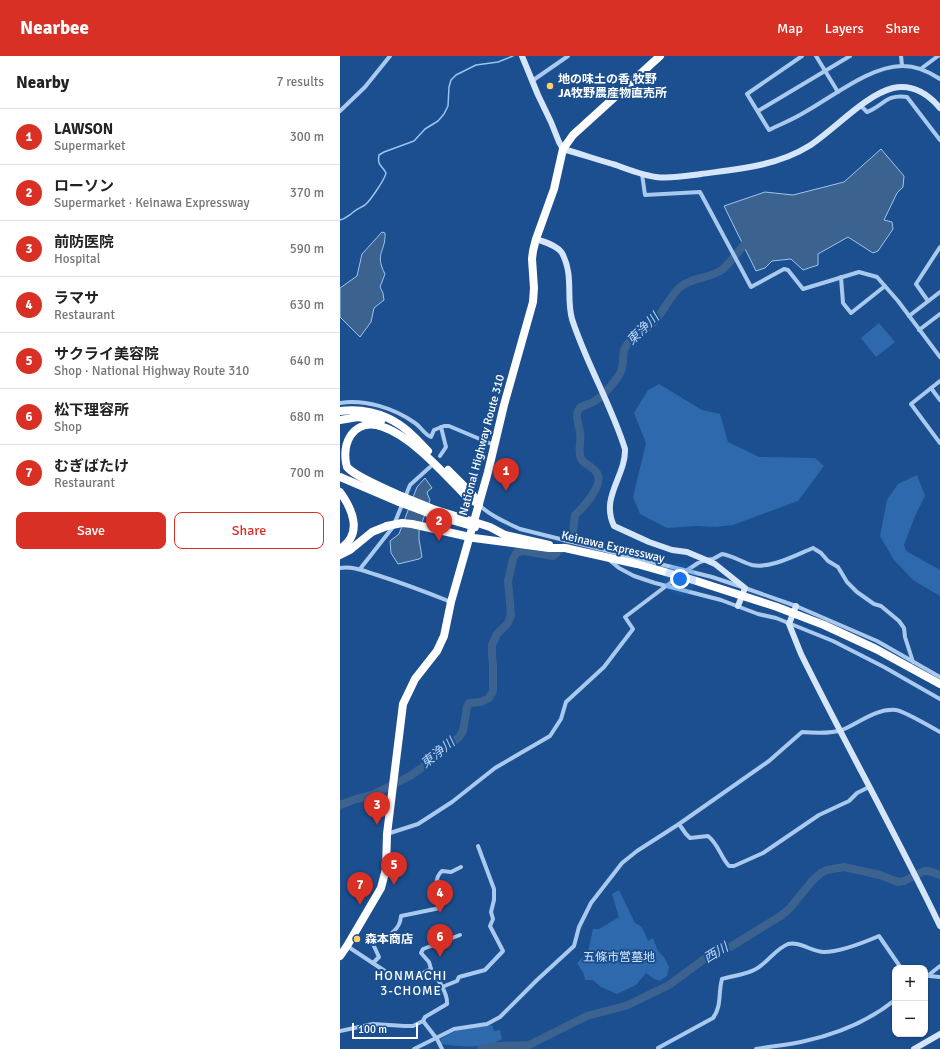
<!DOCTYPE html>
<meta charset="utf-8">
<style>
:root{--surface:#fff;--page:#f2f2f2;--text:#222;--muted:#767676;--line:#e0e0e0;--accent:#d93025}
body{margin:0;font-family:Signika,"Noto Sans JP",sans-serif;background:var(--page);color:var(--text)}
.controls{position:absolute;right:12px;bottom:12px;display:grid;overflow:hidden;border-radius:8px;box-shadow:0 1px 3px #0004}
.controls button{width:36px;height:36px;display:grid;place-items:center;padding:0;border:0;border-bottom:1px solid var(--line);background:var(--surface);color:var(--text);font:20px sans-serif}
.scale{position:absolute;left:12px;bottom:10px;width:66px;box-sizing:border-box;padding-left:4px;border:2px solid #fff;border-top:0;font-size:11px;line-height:14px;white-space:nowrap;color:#fff;-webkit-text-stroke:3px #1b4f8f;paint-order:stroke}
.you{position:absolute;left:340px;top:523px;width:14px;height:14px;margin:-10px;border:3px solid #fff;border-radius:50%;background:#1a73e8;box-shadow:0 0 0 6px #1a73e833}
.badge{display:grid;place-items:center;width:26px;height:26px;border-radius:50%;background:var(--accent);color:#fff;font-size:13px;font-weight:700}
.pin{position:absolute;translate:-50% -33px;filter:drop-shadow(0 1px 2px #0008)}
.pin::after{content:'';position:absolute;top:21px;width:14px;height:12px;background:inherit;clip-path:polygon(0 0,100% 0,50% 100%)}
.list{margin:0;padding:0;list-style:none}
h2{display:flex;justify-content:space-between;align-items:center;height:52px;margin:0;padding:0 16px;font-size:17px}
h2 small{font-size:13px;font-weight:400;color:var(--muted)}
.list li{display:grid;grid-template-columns:26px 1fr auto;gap:12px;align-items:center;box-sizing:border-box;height:56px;padding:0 16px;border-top:1px solid var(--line)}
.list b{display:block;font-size:15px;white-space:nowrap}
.list p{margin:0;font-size:13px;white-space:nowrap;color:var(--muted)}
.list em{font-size:13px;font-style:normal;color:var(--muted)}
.actions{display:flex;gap:8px;padding:12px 16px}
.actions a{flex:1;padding:9px 0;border:1px solid var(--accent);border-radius:8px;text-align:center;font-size:14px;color:var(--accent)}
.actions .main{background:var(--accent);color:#fff}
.map{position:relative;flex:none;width:600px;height:993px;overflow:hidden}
header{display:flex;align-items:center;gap:24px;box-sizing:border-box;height:56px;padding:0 20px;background:var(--accent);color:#fff}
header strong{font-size:19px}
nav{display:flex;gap:22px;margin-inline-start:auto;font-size:14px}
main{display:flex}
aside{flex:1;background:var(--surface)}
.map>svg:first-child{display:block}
.green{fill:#2e69ad}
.water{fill:#3c6290;stroke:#9cc4f0}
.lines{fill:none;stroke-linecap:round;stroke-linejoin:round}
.stream{stroke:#9cc4f0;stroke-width:1.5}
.river{stroke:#3c6290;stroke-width:8}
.street{stroke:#a9c9ee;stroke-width:4}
.secondary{stroke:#d6e6fa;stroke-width:6}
.highway{stroke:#fff;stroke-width:8}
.highway-bridge{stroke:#fff;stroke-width:8}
.poi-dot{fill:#ffd166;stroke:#1b4f8f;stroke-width:1.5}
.labels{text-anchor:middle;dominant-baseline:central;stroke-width:4;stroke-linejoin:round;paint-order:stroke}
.poi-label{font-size:12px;font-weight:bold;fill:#fff;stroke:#1b4f8f;text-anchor:start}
.street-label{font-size:12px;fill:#fff;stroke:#1b4f8f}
.park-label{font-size:12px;fill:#cfe3fa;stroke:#1b4f8f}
.water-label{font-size:13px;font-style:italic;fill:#b5d3f5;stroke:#1b4f8f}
.neighbourhood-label{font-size:13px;letter-spacing:1px;fill:#fff;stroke:#1b4f8f}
</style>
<header>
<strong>Nearbee</strong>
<nav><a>Map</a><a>Layers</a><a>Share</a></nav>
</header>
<main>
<aside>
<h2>Nearby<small>7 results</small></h2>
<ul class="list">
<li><span class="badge">1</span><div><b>LAWSON</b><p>Supermarket</p></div><em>300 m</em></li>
<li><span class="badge">2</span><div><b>ローソン</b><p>Supermarket · Keinawa Expressway</p></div><em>370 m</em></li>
<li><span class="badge">3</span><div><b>前防医院</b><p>Hospital</p></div><em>590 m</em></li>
<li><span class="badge">4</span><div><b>ラマサ</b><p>Restaurant</p></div><em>630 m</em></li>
<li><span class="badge">5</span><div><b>サクライ美容院</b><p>Shop · National Highway Route 310</p></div><em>640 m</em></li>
<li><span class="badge">6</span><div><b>松下理容所</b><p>Shop</p></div><em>680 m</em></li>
<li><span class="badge">7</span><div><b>むぎばたけ</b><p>Restaurant</p></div><em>700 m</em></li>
</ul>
<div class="actions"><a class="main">Save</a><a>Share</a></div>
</aside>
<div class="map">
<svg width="600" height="993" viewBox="0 0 600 993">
<rect width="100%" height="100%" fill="#1b4f8f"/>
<g class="green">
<polygon points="539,267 555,286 536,301 521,282"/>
<polygon points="319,328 362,354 380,358 388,386 419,401 475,402 484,410 458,445 393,469 376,471 356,470 327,472 300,458 293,441 306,387 294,357 308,334"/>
<polygon points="577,419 585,440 575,460 564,489 566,495 600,514 600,540 573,524 554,504 540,480 547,444 558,428"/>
<polygon points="279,834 295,867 302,871 308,885 313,882 318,895 324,901 329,911 327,920 320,925 314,923 306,917 296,929 277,938 261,931 253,924 245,924 244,918 237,907 248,896 253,873 259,873 279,861 272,838"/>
<path d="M152 969 154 975 160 974 162 983C143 993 123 991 102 988L100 983 115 975Z"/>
</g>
<g class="water">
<polygon points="541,93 564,120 563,131 557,137 544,164 552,166 553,173 538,195 533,197 508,181 478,198 478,209 463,214 451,203 432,205 425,212 416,215 384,150 425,136 453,139 504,126"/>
<path d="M42 176 45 177C46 196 34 197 45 218L40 231 43 237 44 244 34 252 31 266 20 281 0 261V232L17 220 22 198Z"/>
<polygon points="85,422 92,432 88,435 87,437 90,444 79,475 79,483 82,501 79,503 58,508 51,497 50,485 59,478 77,431"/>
</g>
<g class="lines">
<path class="stream" d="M0 164C5 163 7 161 11 158 15 154 20 152 25 149 30 145 45 123 46 117 42 109 37 110 39 99L44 96 74 85 85 73 98 65 104 58 108 50 109 31 111 24 116 19 136 9 158 6 173 0"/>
<g class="river">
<path d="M0 749 16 743 32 739 70 720 90 706 119 681 123 675 127 651 129 647 141 646 149 642 153 635V609L152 598V589L157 578 168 567 171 559 168 525 173 503 176 497 178 496 185 495 213 500C221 493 232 486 233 475 234 470 234 465 235 459 244 451 264 429 257 417 253 410 245 409 241 403 237 394 242 385 240 376 239 370 235 361 238 355 240 349 248 349 253 346 259 344 266 335 271 330 274 325 281 319 282 312 284 306 282 298 285 292 293 278 303 277 312 268 323 257 328 243 339 232 350 221 371 223 383 213 392 205 402 191 410 181"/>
<polyline points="141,993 156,990 189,989 247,960 288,949 329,929 363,904 392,890 442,859 450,852 472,825 481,817 487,814 504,811 540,819 558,826 564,825 584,815 589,815 600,819"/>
</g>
<g class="street">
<path d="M462 0 407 38 429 74C441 68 454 63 465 56 492 41 532 9 563 10 577 10 588 15 600 23"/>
<polyline points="476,0 498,36"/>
<polyline points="561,0 562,9"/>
<polyline points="582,12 598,0"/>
<polyline points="192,25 228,0"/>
<path d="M521 50 527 56C544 50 545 38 567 41L600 84"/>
<polyline points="0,55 25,31 50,0"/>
<polyline points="418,55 510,0"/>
<polyline points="302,118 305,139 360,136 411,231 444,213 448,214 463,233 519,216 537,221 558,245 600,301"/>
<polyline points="501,221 503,247 511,257 545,230"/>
<polyline points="588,245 576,228 600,191"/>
<polyline points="569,260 600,236"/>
<polyline points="579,274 600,258"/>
<polyline points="600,325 571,348 600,387"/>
<polyline points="591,332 600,344"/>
<path d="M0 347C25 343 54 352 75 367 81 371 84 378 91 381L94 374 104 370H109L154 389"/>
<polyline points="100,400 106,391 101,371"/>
<path d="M139 449C151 460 165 466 180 473L372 521 405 532 456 550 537 585 600 621"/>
<polyline points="268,503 279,512 294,520 315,527 381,544 418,558 436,562 493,585 544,611 600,643"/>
<path d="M0 512C13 510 24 515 37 519 62 527 86 536 111 546"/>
<polyline points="20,513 53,471 70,429 90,411"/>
<path d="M339 768 346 778 350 782 368 780C379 789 380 800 389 810H394L423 797 479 759 509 745 517 737 529 731"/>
<path d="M47 778 78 768 112 746 155 712 210 680 221 663 226 646 264 611 293 573 285 561 346 515 358 507 366 504 373 503 382 498C393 500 402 506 412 509 430 513 456 499 473 492L481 497 488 505 498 511 507 526 517 536 534 548 541 550 559 565 564 572 565 581 573 606"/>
<path d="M33 907 39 901 33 888C46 881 60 876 61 860L100 852C98 841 92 823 102 815L111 816 121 811"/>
<polyline points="91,913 89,906 81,897 83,893 120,879"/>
<polyline points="589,920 600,921"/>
<polyline points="585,922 600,910"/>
<polyline points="102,931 117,925 119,921 145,914 163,895 150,870 153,863 151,856 154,844 154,833 138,790"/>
<polyline points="83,965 97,983 102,993"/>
<path d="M0 975 33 968 65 970H73L83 965 85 961 107 948C108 937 97 922 91 913 81 918 69 925 57 923L7 890"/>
<path d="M74 993 114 973 147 968 160 961 197 924 234 890 239 871 251 847 282 807 297 795 339 768 429 705 462 676C475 677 490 678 502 674 519 667 536 652 556 654 564 655 591 671 600 676"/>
<path d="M319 993 318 992 373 962C382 950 378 937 382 923 392 920 404 919 414 914 427 908 435 893 448 888 460 885 472 896 484 896 499 896 525 886 539 880L561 912"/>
<path d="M416 993C432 990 449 989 465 985 497 978 530 964 555 944"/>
</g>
<g class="secondary">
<path d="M182 0 198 39 211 66 219 86 223 93C241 98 258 104 276 109 289 114 302 119 316 121 331 123 346 120 361 118 398 113 437 110 469 90 494 74 525 39 553 32 572 28 588 38 600 52"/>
<path d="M196 183C204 186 217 189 222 197 234 219 226 242 232 263 246 307 271 348 285 393 286 420 260 441 274 470L309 486 332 494 347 496 366 504 375 508 405 532 398 550"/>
<path d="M456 550 449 568 461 598C506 689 556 778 600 870"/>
<polyline points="574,993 600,978"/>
</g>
<g class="highway">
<path d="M0 355C20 352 43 357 60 369 71 376 79 386 88 395"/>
<polyline points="0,364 18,361 41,365"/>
<polyline points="108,414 132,438 138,447"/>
<polyline points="0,421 59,446"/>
<path d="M0 436C13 454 23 478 0 493"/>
<path d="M61 440C47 433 17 422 7 411 0 386 15 361 43 371 73 381 106 420 129 443L139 448"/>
<polyline points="165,479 209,489"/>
<polyline points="0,499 10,494 32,476 47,470"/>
<polyline points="0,900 7,890 41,832 46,813 47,778 63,648 75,623 97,595 104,580 111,546 148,416 164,349 193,246 194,232 192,203 193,195 196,183 214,133 223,93 233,79 320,0"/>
</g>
<g class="highway-bridge">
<polyline points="61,440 93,453 150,471 165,479"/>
<polyline points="59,446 91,458 135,471"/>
<polyline points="47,470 62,467 72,468 134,482 209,492 225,492 297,508 350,523 437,551 484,569 536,593 600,628"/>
</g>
</g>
<g class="poi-dot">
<circle cx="210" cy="30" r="4"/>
<circle cx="17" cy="883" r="4"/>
</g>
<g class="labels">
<g class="poi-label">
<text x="218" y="23">地の味土の香 牧野<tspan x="218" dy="14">JA牧野農産物直売所</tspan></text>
<text x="25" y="883">森本商店</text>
</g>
<g class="street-label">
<text transform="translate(142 389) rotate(-75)">National Highway Route 310</text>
<text transform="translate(273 491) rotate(13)">Keinawa Expressway</text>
</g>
<g class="park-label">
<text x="279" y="901">五條市営墓地</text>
</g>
<g class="water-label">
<text transform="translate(303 273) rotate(-45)">東浄川</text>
<text transform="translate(98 697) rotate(-39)">東浄川</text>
<text transform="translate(376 897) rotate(-31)">西川</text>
</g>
<g class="neighbourhood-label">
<text x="71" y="920">HONMACHI<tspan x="71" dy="15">3-CHOME</tspan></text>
</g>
</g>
</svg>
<div class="controls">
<button>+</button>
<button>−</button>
</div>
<div class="scale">100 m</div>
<div class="you"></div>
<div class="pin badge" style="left:166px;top:435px">1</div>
<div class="pin badge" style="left:99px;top:485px">2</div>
<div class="pin badge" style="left:37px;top:769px">3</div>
<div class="pin badge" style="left:100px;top:857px">4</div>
<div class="pin badge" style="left:54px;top:829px">5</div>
<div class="pin badge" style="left:100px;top:901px">6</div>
<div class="pin badge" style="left:20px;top:849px">7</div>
</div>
</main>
